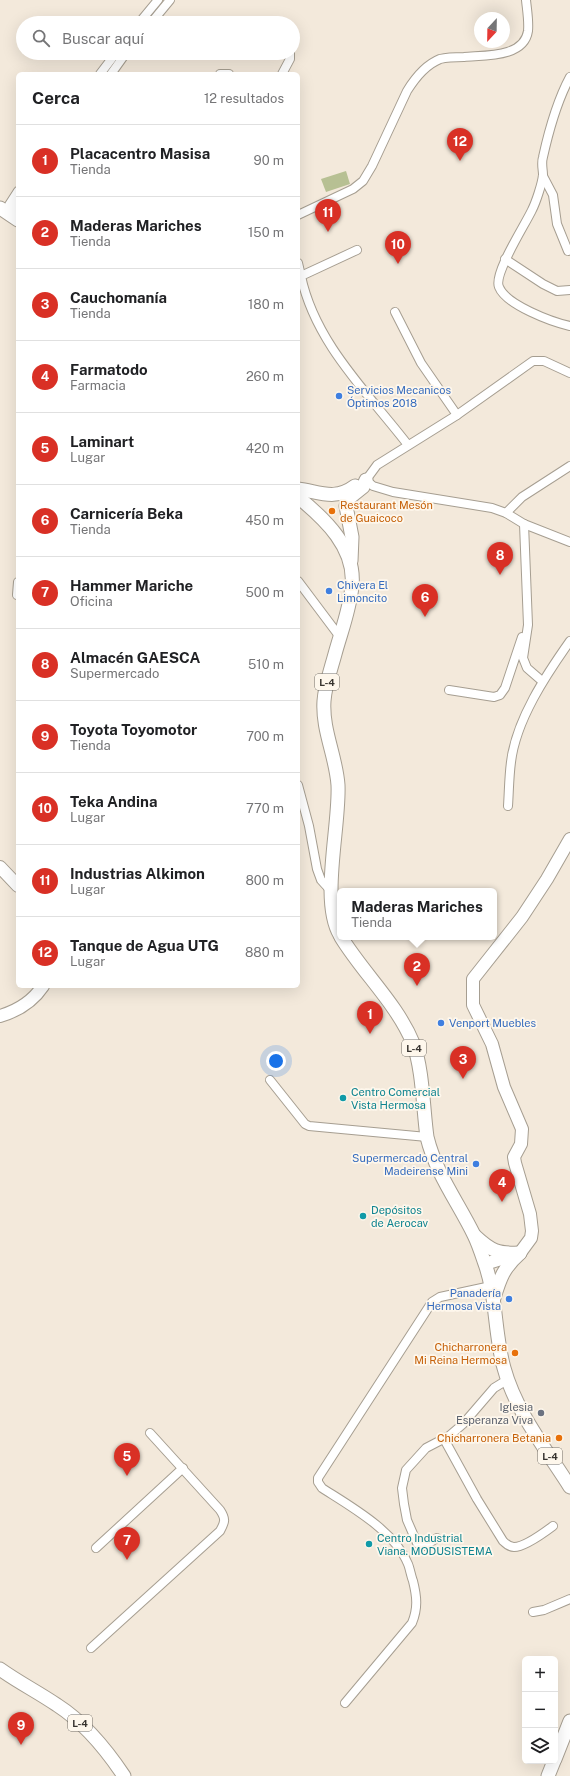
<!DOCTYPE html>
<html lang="es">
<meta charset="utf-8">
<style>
:root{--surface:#fff;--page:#f6f6f6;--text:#202124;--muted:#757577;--line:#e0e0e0;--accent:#d93025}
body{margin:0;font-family:"Public Sans",sans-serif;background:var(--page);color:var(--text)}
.controls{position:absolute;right:12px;bottom:12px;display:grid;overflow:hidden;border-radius:6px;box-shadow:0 4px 16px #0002}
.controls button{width:36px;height:36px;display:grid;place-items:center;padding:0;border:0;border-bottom:1px solid var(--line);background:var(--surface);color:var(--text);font:20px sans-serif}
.compass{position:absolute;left:474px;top:12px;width:36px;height:36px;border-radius:50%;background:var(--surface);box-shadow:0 4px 16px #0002;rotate:202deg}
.you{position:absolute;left:276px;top:1061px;width:14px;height:14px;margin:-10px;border:3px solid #fff;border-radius:50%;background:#1a73e8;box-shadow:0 0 0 6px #1a73e833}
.badge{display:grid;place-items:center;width:26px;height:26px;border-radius:50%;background:var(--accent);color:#fff;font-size:13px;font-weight:700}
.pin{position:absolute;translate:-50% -33px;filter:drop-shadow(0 1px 2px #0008)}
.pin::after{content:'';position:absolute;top:21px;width:14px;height:12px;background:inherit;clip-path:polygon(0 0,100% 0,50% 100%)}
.popup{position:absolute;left:337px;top:888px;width:160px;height:52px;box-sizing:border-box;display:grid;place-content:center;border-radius:6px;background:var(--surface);filter:drop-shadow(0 1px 3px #0005);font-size:13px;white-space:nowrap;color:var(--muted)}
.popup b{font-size:15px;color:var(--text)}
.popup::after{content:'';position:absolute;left:50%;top:100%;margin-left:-8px;border:8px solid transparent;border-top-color:var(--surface)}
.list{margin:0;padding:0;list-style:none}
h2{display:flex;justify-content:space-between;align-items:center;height:52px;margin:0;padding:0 16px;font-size:17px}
h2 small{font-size:13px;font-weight:400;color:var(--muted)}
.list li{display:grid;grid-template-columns:26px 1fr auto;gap:12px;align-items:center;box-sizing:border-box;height:72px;padding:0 16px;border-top:1px solid var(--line)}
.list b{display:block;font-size:15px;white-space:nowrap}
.list p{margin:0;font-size:13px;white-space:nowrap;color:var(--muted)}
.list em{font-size:13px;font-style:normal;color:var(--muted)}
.icon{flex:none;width:22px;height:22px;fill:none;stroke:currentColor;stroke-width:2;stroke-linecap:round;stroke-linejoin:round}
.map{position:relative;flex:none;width:570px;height:1776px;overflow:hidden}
.search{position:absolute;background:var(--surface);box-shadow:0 4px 16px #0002;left:16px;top:16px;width:284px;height:44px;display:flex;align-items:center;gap:10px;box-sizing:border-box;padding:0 14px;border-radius:22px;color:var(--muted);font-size:15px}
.panel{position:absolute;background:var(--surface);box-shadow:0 4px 16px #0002;left:16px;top:72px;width:284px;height:916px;border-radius:6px}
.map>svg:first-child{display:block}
.garden{fill:#b7c093}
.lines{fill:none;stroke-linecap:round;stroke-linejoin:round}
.street-casing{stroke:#a69e91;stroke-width:10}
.secondary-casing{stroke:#a69e91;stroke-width:14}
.primary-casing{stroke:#a69e91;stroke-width:15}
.street{stroke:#fff;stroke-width:8}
.secondary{stroke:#fff;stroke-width:12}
.primary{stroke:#fff;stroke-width:13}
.shop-dot{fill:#3f7fe0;stroke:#fef7ec;stroke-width:1.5}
.food-dot{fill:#e8710a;stroke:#fef7ec;stroke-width:1.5}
.culture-dot{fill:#0f9aa8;stroke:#fef7ec;stroke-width:1.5}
.worship-dot{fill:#6b7280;stroke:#fef7ec;stroke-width:1.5}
.labels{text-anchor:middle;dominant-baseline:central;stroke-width:3.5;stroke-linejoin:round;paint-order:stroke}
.shield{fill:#fef7ec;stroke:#736e68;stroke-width:1}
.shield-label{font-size:10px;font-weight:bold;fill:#38342f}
.shop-label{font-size:11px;fill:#366cbe;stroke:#fef7ec;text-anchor:start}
.food-label{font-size:11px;fill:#c56008;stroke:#fef7ec;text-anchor:end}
.culture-label{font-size:11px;fill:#0d838f;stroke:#fef7ec;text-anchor:start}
.worship-label{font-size:11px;fill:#5b616d;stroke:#fef7ec;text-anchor:end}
</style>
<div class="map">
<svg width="570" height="1776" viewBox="0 0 570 1776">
<rect width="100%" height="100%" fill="#f3e9db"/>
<polygon class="garden" points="346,171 350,184 326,192 321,179"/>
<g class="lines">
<g class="street-casing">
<g id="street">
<polyline points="139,23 158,0"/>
<polyline points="151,23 170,0"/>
<polyline points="100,74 116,53"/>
<polyline points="111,74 126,53"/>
<polyline points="220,74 229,74"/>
<polyline points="282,74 290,59 290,53"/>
<path d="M570 77C557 101 549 130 543 157 541 164 543 169 543 175 542 184 536 202 532 210 525 225 493 274 499 287 506 305 552 322 570 326"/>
<polyline points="543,176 553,195 557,224 568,251"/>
<polyline points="8,214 9,205 18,191"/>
<polyline points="8,214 18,204"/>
<path d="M298 215 353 189 363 181 372 166 407 91C415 78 425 65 440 59 448 57 456 57 464 57 484 55 524 58 528 31 529 21 527 10 526 0"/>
<path d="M357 250 301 276C315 343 368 393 408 445"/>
<polyline points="505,259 543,284 557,291 570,290"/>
<polyline points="298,263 301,276"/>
<polyline points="395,312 421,363 457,415"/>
<polyline points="570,373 544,361 533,361 457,415 377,465 366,480 373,486 393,492 492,508 506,513 524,524 570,542"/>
<polyline points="506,513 522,497 570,466"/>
<polyline points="524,524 528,625 523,658 527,668 542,681"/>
<polyline points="298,581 340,637"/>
<polyline points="17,595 18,582"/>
<polyline points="449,690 494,697 500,695 505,688 522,637"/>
<polyline points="298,785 309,826 317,869 321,880 331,891"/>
<path d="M508 806C509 791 509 777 511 762 516 720 546 675 570 641"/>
<polyline points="270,1080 305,1124 309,1126 427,1137"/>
<path d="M444 1439 477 1499 503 1541C506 1544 509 1547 514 1547 524 1547 545 1532 553 1526"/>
<polyline points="437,1538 424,1546 420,1546 417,1543 407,1520 404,1504 402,1488 406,1470 426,1448 449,1436 463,1424 494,1388 507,1380"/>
<polyline points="96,1548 183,1468"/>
<polyline points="533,1612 544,1610 570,1599"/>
<path d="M91 1648 220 1531C225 1522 226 1519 220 1510L150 1433"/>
<path d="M345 1703 412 1623C418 1608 417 1597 413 1581 411 1576 410 1569 408 1564 395 1531 350 1506 322 1488L318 1482V1478L432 1302 440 1297 491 1286"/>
</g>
</g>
<g class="secondary-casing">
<g id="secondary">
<polyline points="0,867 18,886"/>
<path d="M0 1016C17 1011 33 1001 43 986"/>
<polyline points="485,1264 520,1253 531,1238 532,1231 530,1214 515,1163 514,1157 521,1144 522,1129 504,1087 492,1044 473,1005 473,979 522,917 547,879 570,839"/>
</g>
</g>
<g class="primary-casing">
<g id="primary">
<polyline points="0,208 18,220"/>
<path d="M298 489C320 492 335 501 355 486"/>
<path d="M298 497C325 519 356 548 352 586 350 609 341 632 335 654 331 669 325 685 324 701 322 730 336 756 338 785 340 826 320 901 340 935"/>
<polyline points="351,561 352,537 346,506 348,499 363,487 366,480"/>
<path d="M341 937C363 973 397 1004 413 1043 423 1069 423 1109 427 1137 436 1174 458 1202 474 1235 478 1243 481 1252 484 1261 497 1295 494 1333 504 1368 516 1412 546 1449 570 1487"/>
<path d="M475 1236C491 1251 498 1254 520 1253"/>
<path d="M494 1298C500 1278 504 1267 520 1253"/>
<path d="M0 1669C18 1682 38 1692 57 1705 85 1723 106 1749 124 1776"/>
<polyline points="555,1759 570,1721"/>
<polyline points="548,1776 554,1761"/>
</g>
</g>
<use href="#street" class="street"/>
<use href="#secondary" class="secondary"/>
<use href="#primary" class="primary"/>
</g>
<g class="shop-dot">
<circle cx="339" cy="396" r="4"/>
<circle cx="329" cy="591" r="4"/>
<circle cx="441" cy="1023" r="4"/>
<circle cx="476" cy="1164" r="4"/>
<circle cx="509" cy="1299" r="4"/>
</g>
<g class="food-dot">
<circle cx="332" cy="511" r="4"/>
<circle cx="515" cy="1353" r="4"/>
<circle cx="559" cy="1438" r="4"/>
</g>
<g class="culture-dot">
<circle cx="343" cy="1098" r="4"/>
<circle cx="363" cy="1216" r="4"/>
<circle cx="369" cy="1544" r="4"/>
</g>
<circle class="worship-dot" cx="541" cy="1413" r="4"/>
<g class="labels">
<g class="shield">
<rect x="315" y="674" width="24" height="16" rx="3"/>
<rect x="402" y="1040" width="24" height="16" rx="3"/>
<rect x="538" y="1448" width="24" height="16" rx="3"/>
<rect x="68" y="1715" width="24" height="16" rx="3"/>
</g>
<g class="shield-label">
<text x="327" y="682">L-4</text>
<text x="414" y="1048">L-4</text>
<text x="550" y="1456">L-4</text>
<text x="80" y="1723">L-4</text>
</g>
<g class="shop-label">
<text x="347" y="390">Servicios Mecanicos<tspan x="347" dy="13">Óptimos 2018</tspan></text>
<text x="337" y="585">Chivera El<tspan x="337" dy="13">Limoncito</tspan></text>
<text x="449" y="1023">Venport Muebles</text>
<text x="468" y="1158" text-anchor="end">Supermercado Central<tspan x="468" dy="13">Madeirense Mini</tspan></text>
<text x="501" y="1293" text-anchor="end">Panadería<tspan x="501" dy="13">Hermosa Vista</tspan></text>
</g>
<g class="food-label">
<text x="340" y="505" text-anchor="start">Restaurant Mesón<tspan x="340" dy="13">de Guaicoco</tspan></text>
<text x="507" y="1347">Chicharronera<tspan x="507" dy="13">Mi Reina Hermosa</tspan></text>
<text x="551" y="1438">Chicharronera Betania</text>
</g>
<g class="culture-label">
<text x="351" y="1092">Centro Comercial<tspan x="351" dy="13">Vista Hermosa</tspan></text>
<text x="371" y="1210">Depósitos<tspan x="371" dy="13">de Aerocav</tspan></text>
<text x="377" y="1538">Centro Industrial<tspan x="377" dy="13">Viana. MODUSISTEMA</tspan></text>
</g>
<g class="worship-label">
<text x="533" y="1407">Iglesia<tspan x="533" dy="13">Esperanza Viva</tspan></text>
</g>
</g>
</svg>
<div class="controls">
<button>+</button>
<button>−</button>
<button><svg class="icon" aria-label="layers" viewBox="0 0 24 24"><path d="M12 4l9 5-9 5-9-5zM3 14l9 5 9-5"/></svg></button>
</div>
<svg class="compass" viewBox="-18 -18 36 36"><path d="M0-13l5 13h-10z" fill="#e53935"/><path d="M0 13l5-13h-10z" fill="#757577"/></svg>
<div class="you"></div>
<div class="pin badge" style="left:370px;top:1034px">1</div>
<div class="pin badge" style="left:417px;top:986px">2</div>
<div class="popup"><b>Maderas Mariches</b>Tienda</div>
<div class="pin badge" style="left:463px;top:1079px">3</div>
<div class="pin badge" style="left:502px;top:1202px">4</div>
<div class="pin badge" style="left:127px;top:1476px">5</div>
<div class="pin badge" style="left:425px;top:617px">6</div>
<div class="pin badge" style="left:127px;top:1560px">7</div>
<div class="pin badge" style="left:500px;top:575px">8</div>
<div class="pin badge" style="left:21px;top:1745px">9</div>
<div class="pin badge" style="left:398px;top:264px">10</div>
<div class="pin badge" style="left:328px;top:232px">11</div>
<div class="pin badge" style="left:460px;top:161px">12</div>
<div class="search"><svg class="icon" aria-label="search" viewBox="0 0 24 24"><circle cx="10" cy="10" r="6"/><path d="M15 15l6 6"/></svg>Buscar aquí</div>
<section class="panel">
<h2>Cerca<small>12 resultados</small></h2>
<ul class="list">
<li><span class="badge">1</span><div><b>Placacentro Masisa</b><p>Tienda</p></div><em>90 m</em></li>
<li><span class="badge">2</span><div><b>Maderas Mariches</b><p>Tienda</p></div><em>150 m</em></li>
<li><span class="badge">3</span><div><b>Cauchomanía</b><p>Tienda</p></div><em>180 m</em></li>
<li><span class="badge">4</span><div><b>Farmatodo</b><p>Farmacia</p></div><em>260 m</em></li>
<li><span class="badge">5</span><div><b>Laminart</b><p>Lugar</p></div><em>420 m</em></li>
<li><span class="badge">6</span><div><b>Carnicería Beka</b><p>Tienda</p></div><em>450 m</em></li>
<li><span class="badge">7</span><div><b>Hammer Mariche</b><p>Oficina</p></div><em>500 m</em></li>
<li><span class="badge">8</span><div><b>Almacén GAESCA</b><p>Supermercado</p></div><em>510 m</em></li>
<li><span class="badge">9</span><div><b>Toyota Toyomotor</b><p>Tienda</p></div><em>700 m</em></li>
<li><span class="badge">10</span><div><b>Teka Andina</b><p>Lugar</p></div><em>770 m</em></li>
<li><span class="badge">11</span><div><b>Industrias Alkimon</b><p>Lugar</p></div><em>800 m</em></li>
<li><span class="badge">12</span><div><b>Tanque de Agua UTG</b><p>Lugar</p></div><em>880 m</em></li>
</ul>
</section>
</div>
